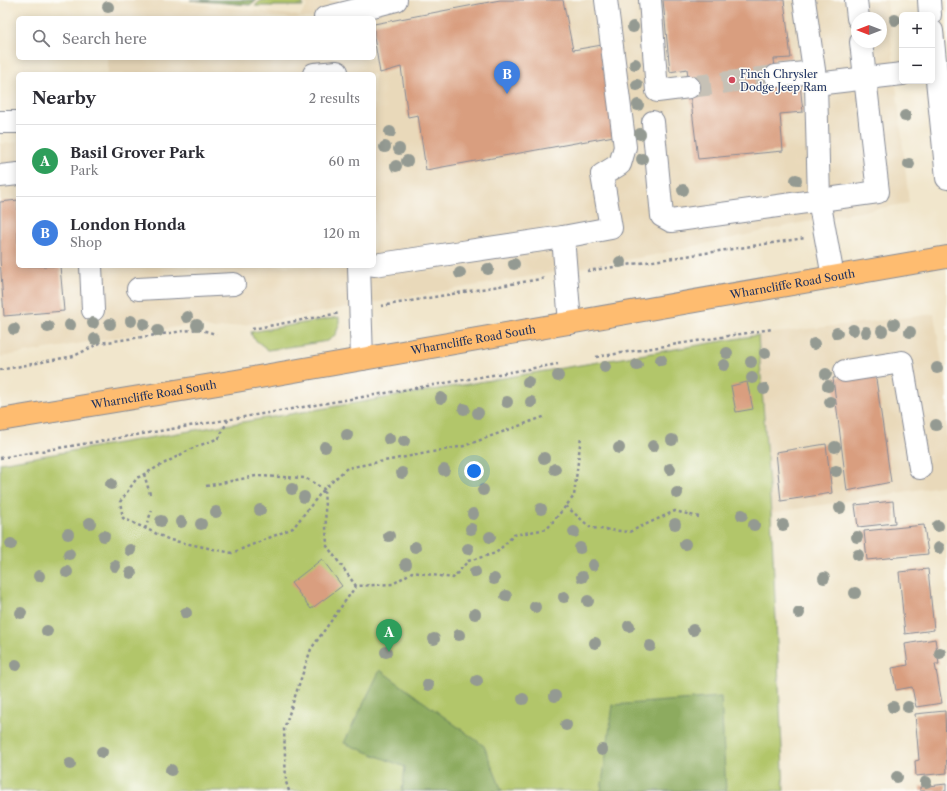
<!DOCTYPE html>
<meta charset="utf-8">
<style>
:root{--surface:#fff;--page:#f2f2f3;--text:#2b2b33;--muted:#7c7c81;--line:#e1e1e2;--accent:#ea580c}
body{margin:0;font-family:"Libre Caslon Text",serif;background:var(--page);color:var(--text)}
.controls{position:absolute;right:12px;top:12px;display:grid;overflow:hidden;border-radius:6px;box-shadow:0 2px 10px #0003}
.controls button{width:36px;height:36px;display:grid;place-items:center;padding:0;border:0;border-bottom:1px solid var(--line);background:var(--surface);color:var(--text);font:20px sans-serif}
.compass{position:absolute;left:851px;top:12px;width:36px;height:36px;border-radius:50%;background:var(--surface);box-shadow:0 2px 10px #0003;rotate:270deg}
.you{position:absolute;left:474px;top:471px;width:14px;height:14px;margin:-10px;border:3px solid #fff;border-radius:50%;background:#1a73e8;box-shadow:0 0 0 6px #1a73e833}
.badge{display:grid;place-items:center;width:26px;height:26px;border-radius:50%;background:var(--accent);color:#fff;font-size:13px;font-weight:700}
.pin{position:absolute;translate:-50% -33px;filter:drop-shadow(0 1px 2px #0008)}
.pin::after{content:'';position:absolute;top:21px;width:14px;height:12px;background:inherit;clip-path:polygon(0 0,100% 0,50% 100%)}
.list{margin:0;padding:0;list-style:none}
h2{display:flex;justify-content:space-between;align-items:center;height:52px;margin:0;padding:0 16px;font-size:17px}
h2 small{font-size:13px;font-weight:400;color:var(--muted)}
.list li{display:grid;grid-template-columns:26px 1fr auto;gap:12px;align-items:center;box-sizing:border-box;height:72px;padding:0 16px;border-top:1px solid var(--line)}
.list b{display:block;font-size:15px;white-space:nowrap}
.list p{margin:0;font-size:13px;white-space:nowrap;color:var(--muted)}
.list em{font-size:13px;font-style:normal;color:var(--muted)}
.icon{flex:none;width:22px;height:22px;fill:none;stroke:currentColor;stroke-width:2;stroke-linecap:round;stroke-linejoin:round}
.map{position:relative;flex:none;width:947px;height:791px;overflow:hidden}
.search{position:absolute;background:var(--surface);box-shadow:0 2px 10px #0003;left:16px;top:16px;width:360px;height:44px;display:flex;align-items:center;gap:10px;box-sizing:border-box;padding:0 14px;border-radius:6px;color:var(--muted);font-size:15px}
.panel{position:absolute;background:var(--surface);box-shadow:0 2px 10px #0003;left:16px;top:72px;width:360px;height:196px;border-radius:6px}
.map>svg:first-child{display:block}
.built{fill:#e9d9ba;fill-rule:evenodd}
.green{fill:#b2c66a;stroke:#667a64}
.forest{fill:#8dab5e;stroke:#546d5e}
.building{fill:#d99e7f}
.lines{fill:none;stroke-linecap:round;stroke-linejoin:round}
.minor-tunnel{stroke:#c6c1b6;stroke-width:22;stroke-dasharray:22 11;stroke-linecap:butt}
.minor-casing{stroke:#868a95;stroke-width:24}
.major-casing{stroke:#868a95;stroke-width:24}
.path{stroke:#868a95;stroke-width:2.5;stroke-dasharray:3 3;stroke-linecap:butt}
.minor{stroke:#fff;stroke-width:22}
.major{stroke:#febc70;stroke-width:22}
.tree{fill:#949a92}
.poi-dot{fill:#d1495b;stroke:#fdfcf7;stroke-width:1.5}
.labels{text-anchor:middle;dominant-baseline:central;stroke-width:3;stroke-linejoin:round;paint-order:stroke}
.poi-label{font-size:11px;fill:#1b2f5e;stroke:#fdfcf7;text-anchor:start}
.street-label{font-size:11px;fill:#1b2f5e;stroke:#fdfcf7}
</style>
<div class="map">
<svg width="947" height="791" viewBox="0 0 947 791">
<rect width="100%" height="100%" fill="#fdfcf7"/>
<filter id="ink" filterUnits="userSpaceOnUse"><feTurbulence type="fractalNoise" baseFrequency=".025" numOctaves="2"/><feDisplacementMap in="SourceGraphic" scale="8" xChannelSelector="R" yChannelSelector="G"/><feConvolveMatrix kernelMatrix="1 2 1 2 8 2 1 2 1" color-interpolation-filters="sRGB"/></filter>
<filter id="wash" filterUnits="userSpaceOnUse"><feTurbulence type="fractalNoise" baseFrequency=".012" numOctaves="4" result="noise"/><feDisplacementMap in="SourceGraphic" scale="16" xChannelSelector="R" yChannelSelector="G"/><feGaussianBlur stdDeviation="0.9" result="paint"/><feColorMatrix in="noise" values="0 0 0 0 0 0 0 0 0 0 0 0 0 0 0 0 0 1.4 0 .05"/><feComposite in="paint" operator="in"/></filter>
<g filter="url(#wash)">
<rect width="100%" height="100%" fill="#f1e6cc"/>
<g class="built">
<path d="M105 0H160L300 16 307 6 305 0H887L909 203 824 218 649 256 250 324 215 329 195 324 0 357V144L18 142V266H374V74H108L107 58H374V18H105ZM857 18H881V42H857Z"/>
<polygon points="934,314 947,392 947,485 771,513 758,335"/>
</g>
<g class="green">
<polygon points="261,0 302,0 303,6 255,6"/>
<polygon points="339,317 339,325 336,334 328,341 268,350 253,338 251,332"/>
<polygon points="758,335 771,513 784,791 0,791 0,463"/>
</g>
<g class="forest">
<polygon points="190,0 256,0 250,5"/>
<polygon points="380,670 484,746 502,791 402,791 405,767 344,743"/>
<polygon points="721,697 726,791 601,791 613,705"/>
</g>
<g id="blocks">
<g class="building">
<polygon points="500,0 563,0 573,50 602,45 614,136 426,170 418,115 408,117 401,67 380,73 374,37 374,24"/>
<polygon points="663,0 784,0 791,58 774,59 777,86 800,84 803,112 780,114 783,151 698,159 687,69 670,72"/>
<polygon points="18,200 18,266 60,266 64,311 4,316 0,260 0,202"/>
<polygon points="875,372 891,482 847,491 833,378"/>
<polygon points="747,382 753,409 736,412 731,386"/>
<polygon points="826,444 832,493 781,501 776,452"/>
<polygon points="893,501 895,523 858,527 855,505"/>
<polygon points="924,525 928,554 867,560 864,531"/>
<polygon points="322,559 342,586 311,609 291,583"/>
<polygon points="928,569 934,630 905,634 899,572"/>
<polygon points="935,639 939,664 935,664 942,703 916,707 912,687 896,690 892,668 908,665 905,644"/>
<polygon points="945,711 947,773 916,776 915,761 919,760 915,714"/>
<polygon points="946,784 946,791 920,791 920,787"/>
</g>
</g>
</g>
<g filter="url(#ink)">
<use href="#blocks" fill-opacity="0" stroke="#868a95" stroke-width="1"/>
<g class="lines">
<polyline class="minor-tunnel" points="689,87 776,76"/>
<g class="minor-casing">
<g id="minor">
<polyline points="650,0 657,91 689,87"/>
<polyline points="804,0 816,84 819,200 833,277"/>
<polyline points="856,0 858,18"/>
<polyline points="929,0 930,15"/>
<polyline points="325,18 396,0"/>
<polyline points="932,31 947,178"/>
<polyline points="314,74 337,72"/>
<polyline points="776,76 814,72"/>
<polyline points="816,84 902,74"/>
<polyline points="0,122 18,122"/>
<polyline points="653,122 662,216 671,221 878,192 861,42"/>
<polyline points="0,176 18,174"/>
<polyline points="374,265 563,237"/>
<polyline points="91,266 93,310"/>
<polyline points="359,266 362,359"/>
<polyline points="138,289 234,284"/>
<polyline points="570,323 563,237 611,228 602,175 620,164 625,147 606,0"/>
<polyline points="845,371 902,362 920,468"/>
</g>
</g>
<g class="major-casing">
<g id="major">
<path id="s1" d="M0 420 236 381 947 257"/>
</g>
</g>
<g class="path">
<polyline points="587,271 805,238"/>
<polyline points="381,306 546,278"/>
<polyline points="252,329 340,313"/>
<polyline points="596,357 772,329"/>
<polyline points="0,370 74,356 100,343 198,329 216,334"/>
<polyline points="228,420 219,438 193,448 137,478 120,502 123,518 170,540 232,553 293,528 324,489 327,546 356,586"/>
<polyline points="0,458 558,364"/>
<polyline points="144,474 150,494"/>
<polyline points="206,486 256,476 305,478 324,489 347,468 464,446 546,416"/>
<polyline points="566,506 591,528 629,532 675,511 699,517"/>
<polyline points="145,529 152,510"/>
<polyline points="289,791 286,782 284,729 311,649 356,586 393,584 412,572 453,578 468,561 496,553 514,535 547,529 574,496 581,436"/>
</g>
<use href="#minor" class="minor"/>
<use href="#major" class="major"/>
</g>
<g class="tree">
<circle cx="108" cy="7" r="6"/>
<circle cx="895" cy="20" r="6"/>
<circle cx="633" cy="27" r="6"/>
<circle cx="635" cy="64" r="6"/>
<circle cx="637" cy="85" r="6"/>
<circle cx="638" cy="105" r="6"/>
<circle cx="905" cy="116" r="6"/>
<circle cx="390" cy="132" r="6"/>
<circle cx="640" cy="134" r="6"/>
<circle cx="385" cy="147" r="6"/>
<circle cx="399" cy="149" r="6"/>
<circle cx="642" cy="159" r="6"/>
<circle cx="407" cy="161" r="6"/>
<circle cx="909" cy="164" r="6"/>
<circle cx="396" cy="166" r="6"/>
<circle cx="796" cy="180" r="6"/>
<circle cx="683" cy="190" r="6"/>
<circle cx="620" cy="262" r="6"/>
<circle cx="514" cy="264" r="6"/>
<circle cx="488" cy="269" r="6"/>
<circle cx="460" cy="273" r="6"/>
<circle cx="187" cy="317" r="6"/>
<circle cx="131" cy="321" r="6"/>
<circle cx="93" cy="323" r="6"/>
<circle cx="110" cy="324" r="6"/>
<circle cx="144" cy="324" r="6"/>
<circle cx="894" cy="324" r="6"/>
<circle cx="70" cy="325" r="6"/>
<circle cx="197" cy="325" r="6"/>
<circle cx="48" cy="327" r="6"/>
<circle cx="14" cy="329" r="6"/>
<circle cx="853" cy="330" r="6"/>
<circle cx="158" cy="331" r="6"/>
<circle cx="882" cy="331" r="6"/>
<circle cx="866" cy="332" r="6"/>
<circle cx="910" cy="332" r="6"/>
<circle cx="837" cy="333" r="6"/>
<circle cx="95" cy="339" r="6"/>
<circle cx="814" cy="344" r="6"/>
<circle cx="727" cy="353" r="6"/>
<circle cx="765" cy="353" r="6"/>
<circle cx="661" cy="360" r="6"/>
<circle cx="751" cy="362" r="6"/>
<circle cx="637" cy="365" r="6"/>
<circle cx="724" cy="365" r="6"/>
<circle cx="605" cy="367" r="6"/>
<circle cx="937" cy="368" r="6"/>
<circle cx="826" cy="374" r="6"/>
<circle cx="558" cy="376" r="6"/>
<circle cx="752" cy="378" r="6"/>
<circle cx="528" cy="382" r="6"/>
<circle cx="828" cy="386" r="6"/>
<circle cx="764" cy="389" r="6"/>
<circle cx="441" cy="398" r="6"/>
<circle cx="507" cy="402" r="6"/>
<circle cx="531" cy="402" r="6"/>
<circle cx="830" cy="402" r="6"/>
<circle cx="464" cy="409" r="6"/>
<circle cx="478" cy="413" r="6"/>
<circle cx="936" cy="425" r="6"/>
<circle cx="347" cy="435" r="6"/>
<circle cx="389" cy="439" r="6"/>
<circle cx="672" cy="440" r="6"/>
<circle cx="404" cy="441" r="6"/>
<circle cx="653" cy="446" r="6"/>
<circle cx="325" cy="447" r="6"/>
<circle cx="835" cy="447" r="6"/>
<circle cx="619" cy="448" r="6"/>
<circle cx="544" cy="458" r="6"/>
<circle cx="555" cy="469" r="6"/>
<circle cx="670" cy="469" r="6"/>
<circle cx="444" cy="470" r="6"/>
<circle cx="836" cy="471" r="6"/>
<circle cx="402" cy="473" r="6"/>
<circle cx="111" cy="484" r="6"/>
<circle cx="292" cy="489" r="6"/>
<circle cx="483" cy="490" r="6"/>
<circle cx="677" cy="493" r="6"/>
<circle cx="304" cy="497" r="6"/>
<circle cx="840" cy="508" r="6"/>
<circle cx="541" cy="509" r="6"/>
<circle cx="260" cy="510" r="6"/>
<circle cx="216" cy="512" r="6"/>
<circle cx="473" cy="514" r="6"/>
<circle cx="742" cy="515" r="6"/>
<circle cx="161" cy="521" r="6"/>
<circle cx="181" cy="522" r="6"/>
<circle cx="90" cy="523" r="6"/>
<circle cx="201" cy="524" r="6"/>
<circle cx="675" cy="524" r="6"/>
<circle cx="754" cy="525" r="6"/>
<circle cx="783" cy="525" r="6"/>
<circle cx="938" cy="526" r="6"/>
<circle cx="471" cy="529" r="6"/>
<circle cx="574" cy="532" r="6"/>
<circle cx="68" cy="534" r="6"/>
<circle cx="104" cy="536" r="6"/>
<circle cx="389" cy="536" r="6"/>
<circle cx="490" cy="537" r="6"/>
<circle cx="857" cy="537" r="6"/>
<circle cx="11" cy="544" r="6"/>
<circle cx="685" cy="544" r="6"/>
<circle cx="415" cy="547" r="6"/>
<circle cx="580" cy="548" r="6"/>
<circle cx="939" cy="548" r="6"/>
<circle cx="468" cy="549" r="6"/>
<circle cx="130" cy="550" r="6"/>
<circle cx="69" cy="554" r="6"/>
<circle cx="858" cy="555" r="6"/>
<circle cx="406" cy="564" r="6"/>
<circle cx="593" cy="565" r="6"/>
<circle cx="115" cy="566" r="6"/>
<circle cx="67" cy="572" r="6"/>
<circle cx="475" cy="572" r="6"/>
<circle cx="131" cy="573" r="6"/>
<circle cx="39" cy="576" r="6"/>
<circle cx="582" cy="577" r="6"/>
<circle cx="824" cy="578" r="6"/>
<circle cx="494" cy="579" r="6"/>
<circle cx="855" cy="593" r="6"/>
<circle cx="506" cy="596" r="6"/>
<circle cx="564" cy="597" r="6"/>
<circle cx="588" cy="601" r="6"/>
<circle cx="535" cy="607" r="6"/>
<circle cx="21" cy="613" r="6"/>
<circle cx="186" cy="613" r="6"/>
<circle cx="799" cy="613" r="6"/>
<circle cx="475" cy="614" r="6"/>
<circle cx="629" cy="626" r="6"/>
<circle cx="693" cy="630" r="6"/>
<circle cx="47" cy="631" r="6"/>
<circle cx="459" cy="635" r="6"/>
<circle cx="434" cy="639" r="6"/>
<circle cx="595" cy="643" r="6"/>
<circle cx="650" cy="646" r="6"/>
<circle cx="386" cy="652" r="6"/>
<circle cx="940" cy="653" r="6"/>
<circle cx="16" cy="665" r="6"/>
<circle cx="477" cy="681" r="6"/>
<circle cx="428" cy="685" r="6"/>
<circle cx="555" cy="696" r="6"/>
<circle cx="523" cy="699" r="6"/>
<circle cx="893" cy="707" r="6"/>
<circle cx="908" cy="707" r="6"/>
<circle cx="566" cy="725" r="6"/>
<circle cx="602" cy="750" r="6"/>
<circle cx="102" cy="752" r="6"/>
<circle cx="70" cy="764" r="6"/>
<circle cx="171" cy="770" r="6"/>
<circle cx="897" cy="777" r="6"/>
<circle cx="926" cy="782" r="6"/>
</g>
</g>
<circle class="poi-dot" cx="732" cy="80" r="4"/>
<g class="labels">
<g class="poi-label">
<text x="740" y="74">Finch Chrysler<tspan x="740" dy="13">Dodge Jeep Ram</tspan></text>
</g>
<g class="street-label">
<text stroke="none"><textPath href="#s1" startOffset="804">Wharncliffe Road South</textPath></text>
<text stroke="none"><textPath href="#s1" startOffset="480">Wharncliffe Road South</textPath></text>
<text stroke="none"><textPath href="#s1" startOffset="156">Wharncliffe Road South</textPath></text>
</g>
</g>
</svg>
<div class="controls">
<button>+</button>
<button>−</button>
</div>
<svg class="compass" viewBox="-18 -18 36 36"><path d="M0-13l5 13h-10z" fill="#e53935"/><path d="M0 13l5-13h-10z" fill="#7c7c81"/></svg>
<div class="you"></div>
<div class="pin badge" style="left:389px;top:652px;background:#2e9e5b">A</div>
<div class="pin badge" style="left:507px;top:94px;background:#3f7fe0">B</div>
<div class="search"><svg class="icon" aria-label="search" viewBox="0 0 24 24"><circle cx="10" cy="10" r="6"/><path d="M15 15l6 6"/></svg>Search here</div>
<section class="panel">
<h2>Nearby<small>2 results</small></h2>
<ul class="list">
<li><span class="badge" style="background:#2e9e5b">A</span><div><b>Basil Grover Park</b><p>Park</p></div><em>60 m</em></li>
<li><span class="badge" style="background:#3f7fe0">B</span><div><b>London Honda</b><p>Shop</p></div><em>120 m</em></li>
</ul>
</section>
</div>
